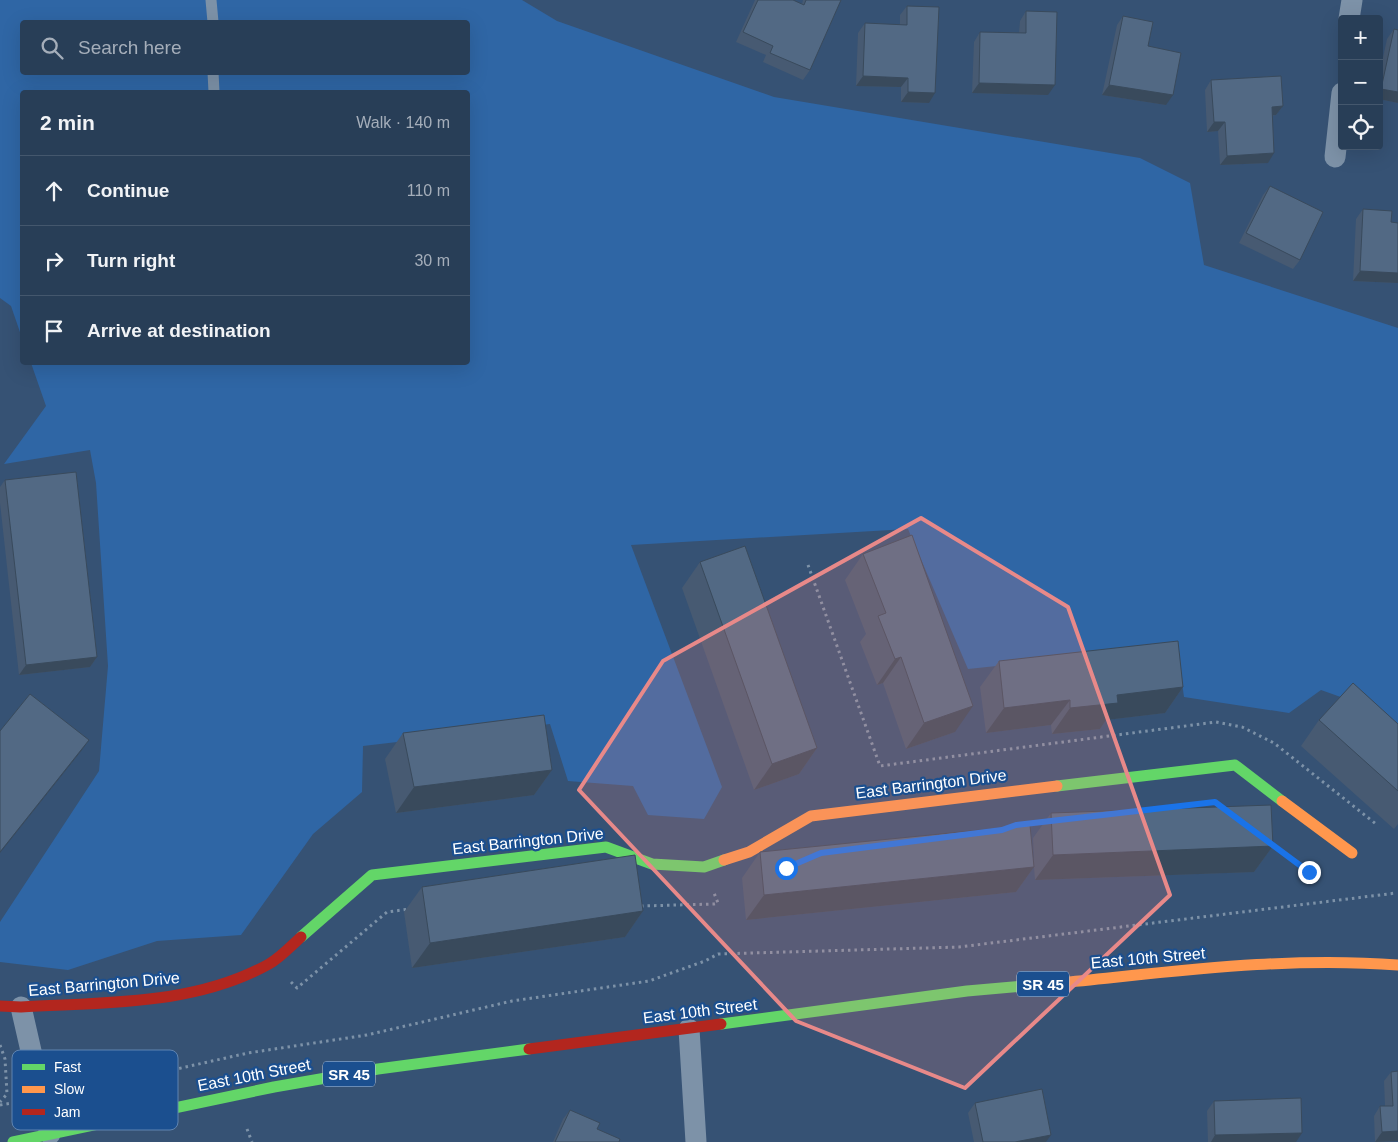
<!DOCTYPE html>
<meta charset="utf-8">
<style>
:root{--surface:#283e57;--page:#344961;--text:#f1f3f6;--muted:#a5aeba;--line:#44576d}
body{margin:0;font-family:Helvetica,sans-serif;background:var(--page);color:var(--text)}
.controls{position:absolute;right:15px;top:15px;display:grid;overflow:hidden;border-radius:5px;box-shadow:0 5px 20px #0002}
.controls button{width:45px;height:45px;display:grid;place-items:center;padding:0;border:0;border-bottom:1px solid var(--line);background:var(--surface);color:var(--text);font:25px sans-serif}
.stop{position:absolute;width:15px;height:15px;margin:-11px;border:4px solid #1a73e8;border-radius:50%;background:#fff}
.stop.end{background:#1a73e8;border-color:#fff;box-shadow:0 1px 5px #0008}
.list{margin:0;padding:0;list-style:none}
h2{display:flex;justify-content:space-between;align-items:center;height:65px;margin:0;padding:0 20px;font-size:21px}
h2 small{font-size:16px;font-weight:400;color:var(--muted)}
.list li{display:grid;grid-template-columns:32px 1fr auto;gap:15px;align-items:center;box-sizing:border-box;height:70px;padding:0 20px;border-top:1px solid var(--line)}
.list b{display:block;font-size:19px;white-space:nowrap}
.list em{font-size:16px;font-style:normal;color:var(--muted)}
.icon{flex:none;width:28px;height:28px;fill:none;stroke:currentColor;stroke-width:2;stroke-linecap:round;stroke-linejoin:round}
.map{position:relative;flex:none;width:1398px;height:1142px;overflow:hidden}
.search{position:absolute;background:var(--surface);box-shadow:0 5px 20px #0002;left:20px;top:20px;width:450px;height:55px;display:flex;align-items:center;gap:12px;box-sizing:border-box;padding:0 18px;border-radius:5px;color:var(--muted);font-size:19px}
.panel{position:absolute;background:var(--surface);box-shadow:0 5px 20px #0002;left:20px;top:90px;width:450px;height:275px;border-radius:5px}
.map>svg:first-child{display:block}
.green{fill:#2f66a5;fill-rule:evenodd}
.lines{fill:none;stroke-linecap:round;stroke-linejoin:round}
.path{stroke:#7d92a8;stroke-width:3;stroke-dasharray:2.5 4;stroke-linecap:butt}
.lane{stroke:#7d92a8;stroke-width:11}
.street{stroke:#7d92a8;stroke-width:21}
.fast{stroke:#63d668;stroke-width:11}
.slow{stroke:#ff974d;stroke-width:11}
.jam{stroke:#b3261e;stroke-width:11}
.wall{fill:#475a72}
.shaded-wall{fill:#394a5c}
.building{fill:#526984;stroke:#394a5c}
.route{stroke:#1a73e8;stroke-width:6}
.marked{fill:#e88989;fill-opacity:0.2;stroke:#e88989;stroke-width:4;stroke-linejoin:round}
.labels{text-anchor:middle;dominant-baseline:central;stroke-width:4.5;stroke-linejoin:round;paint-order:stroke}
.shield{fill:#1b4f8f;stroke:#bbcadd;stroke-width:1}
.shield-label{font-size:15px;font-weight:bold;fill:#fff}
.street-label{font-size:16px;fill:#fff;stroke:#1b4f8f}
.key{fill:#1b4f8f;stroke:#5f84b1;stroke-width:1}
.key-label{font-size:14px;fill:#fff}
</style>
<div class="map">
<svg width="1398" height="1142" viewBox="0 0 1398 1142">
<rect width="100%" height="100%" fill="#365274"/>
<path class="green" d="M0 0H522L557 21 774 97 1140 158 1190 183 1204 265 1398 328V750L1352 701 1321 690 1289 713 1184 697 1177 647 968 669 908 529 631 545 722 787 704 819 648 815 633 786 568 781 550 724 363 746 362 792 313 834 241 935 157 941 68 970 0 962V922L99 771 108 666 96 483 90 450 4 464 46 406 31 363 468 362V92H22V338L11 306 0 298ZM22 22H468V72H22Z"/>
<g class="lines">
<g class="path">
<polyline points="808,565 880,766 1216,722 1242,727 1274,743 1376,824"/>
<polyline points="1147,809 1215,802 1223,808"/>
<polyline points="1009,828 1047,821"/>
<polyline points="1270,843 1309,872"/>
<polyline points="641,906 714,904 718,903 714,893"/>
<polyline points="291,982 297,988 387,912 410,909"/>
<polyline points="0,1045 5,1059 7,1094 0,1102"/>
<polyline points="65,1088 73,1092"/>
<polyline points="65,1094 248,1053 367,1035 512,1001 649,981 705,961 718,954 959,947 1396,893"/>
<polyline points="0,1105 19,1102"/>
<polyline points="247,1129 252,1142"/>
</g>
<g class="lane">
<polyline points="211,0 213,22"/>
<polyline points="213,72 214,92"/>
</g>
<g class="street">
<polyline points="1349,19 1352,0"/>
<polyline points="1335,157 1342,93"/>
<polyline points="21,1007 50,1134"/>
<polyline points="689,1029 696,1142"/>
</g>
<g class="fast">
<polyline points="1057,786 1235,765 1282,801"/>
<polyline points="301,937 372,875 606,847 652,864 704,867 724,860"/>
<polyline points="721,1024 967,991 1059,983"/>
<polyline points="13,1142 274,1087 378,1069 529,1049"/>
</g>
<g class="slow">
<polyline points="1282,801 1352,853"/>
<polyline points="724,860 749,852 811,816 1057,786"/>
<path d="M1059 983C1172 972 1285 956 1398 965"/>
</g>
<g class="jam">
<path d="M0 1006 21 1007C104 1002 194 1006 269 964 280 958 291 946 301 937"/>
<polyline points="529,1049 721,1024"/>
</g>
</g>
<g class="wall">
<polygon points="755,0 793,0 802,4 803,0 841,0 810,70 803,80 763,62 766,55 736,42"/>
<polygon points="907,6 929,103 901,102 901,87 856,86 858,33 865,23 900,25 900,15"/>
<polygon points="1026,11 1048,95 972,93 974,42 980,32 1019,33 1020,21"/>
<polygon points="1123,16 1148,46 1166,105 1102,95 1117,25"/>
<polygon points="1394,29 1398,103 1379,99 1379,76 1387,39"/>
<polygon points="1211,80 1283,106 1276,115 1272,116 1268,163 1220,165 1218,131 1207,132 1205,90"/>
<polygon points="1270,186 1300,260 1293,269 1239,243 1263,195"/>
<polygon points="1363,209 1391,222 1398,223 1398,283 1353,281 1356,219"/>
<polygon points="5,480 97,657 90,667 19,675 0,503 0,487"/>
<polygon points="863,554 955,732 906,749 883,683 877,685 860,642 866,634 845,580"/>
<polygon points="700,562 817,748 799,774 754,790 682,588"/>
<polygon points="999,661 1183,687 1165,713 1106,720 1100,729 1052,734 1051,725 986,733 980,687"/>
<polygon points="1319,720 1398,724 1398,824 1394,829 1301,746"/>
<polygon points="403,733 552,770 534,795 396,813 385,759"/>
<polygon points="1051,813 1273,846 1254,872 1035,880 1034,867 1016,892 746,920 742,878 760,852 1034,862 1033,838"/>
<polygon points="422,887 643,911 625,937 412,968 404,912"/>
<polygon points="1391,1072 1398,1141 1375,1142 1374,1116 1380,1106 1385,1106 1384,1081"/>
<polygon points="1214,1101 1296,1142 1208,1142 1207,1111"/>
<polygon points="975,1103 1046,1142 974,1142 968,1113"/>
<polygon points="570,1110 597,1129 619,1142 553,1142 563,1119"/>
</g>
<g class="shaded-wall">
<polygon points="863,76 908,78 901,87 856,86"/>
<polygon points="979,83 1055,85 1048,95 972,93"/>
<polygon points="1109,85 1173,95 1166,105 1102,95"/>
<polygon points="1381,89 1398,92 1398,103 1379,99 1379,92"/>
<polygon points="908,92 935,93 929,103 901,102"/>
<polygon points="1283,106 1276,115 1265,116 1272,107"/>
<polygon points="1214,122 1225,122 1218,131 1207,132"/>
<polygon points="1274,153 1268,163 1220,165 1227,156"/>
<polygon points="1360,271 1398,273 1398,283 1353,281"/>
<polygon points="97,657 90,667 19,675 26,665"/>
<polygon points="901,657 883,683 877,685 895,659"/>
<polygon points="1183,687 1165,713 1106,720 1100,729 1052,734 1070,708 1117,695"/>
<polygon points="1070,700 1051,725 986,733 1004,708"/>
<polygon points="973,706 955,732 906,749 924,723"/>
<polygon points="89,740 82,750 0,853 0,852"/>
<polygon points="817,748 799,774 754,790 772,764"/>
<polygon points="552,770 534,795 396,813 414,787"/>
<polygon points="1273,846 1254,872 1035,880 1053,855"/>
<polygon points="1034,867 1016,892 746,920 764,895"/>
<polygon points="643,911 625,937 412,968 430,943"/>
<polygon points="1398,1131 1398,1141 1375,1142 1382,1132"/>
<polygon points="1302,1133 1296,1142 1211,1142 1215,1135"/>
<polygon points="1051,1135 1046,1142 1015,1142"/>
</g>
<g class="building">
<polygon points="758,0 793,0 804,5 806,0 841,0 810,70 770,53 773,46 743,32"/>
<polygon points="907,6 939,7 935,93 908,92 908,78 863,76 865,23 907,25"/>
<polygon points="1026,11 1057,12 1055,85 979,83 980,32 1026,33"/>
<polygon points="1123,16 1153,22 1148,46 1181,53 1173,95 1109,85"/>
<polygon points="1394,29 1398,30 1398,92 1381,89"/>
<polygon points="1281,76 1283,106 1272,107 1274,153 1227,156 1225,122 1214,122 1211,80"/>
<polygon points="1270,186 1323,212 1300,260 1246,233"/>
<polygon points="1363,209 1392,211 1391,222 1398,223 1398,273 1360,271"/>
<polygon points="76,472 97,657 26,665 5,480"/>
<polygon points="912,535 973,706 924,723 901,657 895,659 878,616 886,613 863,554"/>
<polygon points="745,546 817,748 772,764 700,562"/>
<polygon points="1178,641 1183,687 1117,695 1118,703 1070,708 1070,700 1004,708 999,661"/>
<polygon points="1353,683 1398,724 1398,791 1319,720"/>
<polygon points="30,694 89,740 0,852 0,731"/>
<polygon points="544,715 552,770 414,787 403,733"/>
<polygon points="1271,805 1273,846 1053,855 1051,813"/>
<polygon points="1030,825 1034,867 764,895 760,852"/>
<polygon points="635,855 643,911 430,943 422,887"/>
<polygon points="1398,1071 1398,1131 1382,1132 1380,1106 1393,1106 1391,1072"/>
<polygon points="1042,1089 1051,1135 1015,1142 983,1142 975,1103"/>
<polygon points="1301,1098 1302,1133 1215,1135 1214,1101"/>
<polygon points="570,1110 600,1123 597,1129 620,1139 619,1142 555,1142"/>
</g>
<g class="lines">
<polyline class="route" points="786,868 821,853 1002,830 1016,825 1215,802 1309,872"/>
</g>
<path class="marked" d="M921 518 1068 607 1170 895 965 1088 796 1021 579 790 663 661Z"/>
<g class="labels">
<g class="shield">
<rect x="1017" y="971.5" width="52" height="25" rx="4"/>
<rect x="323" y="1061.5" width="52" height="25" rx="4"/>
</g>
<g class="shield-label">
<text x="1043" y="984">SR 45</text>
<text x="349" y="1074">SR 45</text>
</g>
<g class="street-label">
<text transform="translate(931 784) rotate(-7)">East Barrington Drive</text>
<text transform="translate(528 841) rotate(-6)">East Barrington Drive</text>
<text transform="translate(1148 958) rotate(-5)">East 10th Street</text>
<text transform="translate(104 984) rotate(-5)">East Barrington Drive</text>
<text transform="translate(700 1011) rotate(-7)">East 10th Street</text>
<text transform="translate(254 1075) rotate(-11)">East 10th Street</text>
</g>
</g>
<rect x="12" y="1050" width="166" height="80" rx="8" class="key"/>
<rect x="22" y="1064" width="23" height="6" fill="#63d668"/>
<rect x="22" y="1086" width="23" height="7" fill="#ff974d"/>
<rect x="22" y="1109" width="23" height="6" fill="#b3261e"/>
<g class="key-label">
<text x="54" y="1072">Fast</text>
<text x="54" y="1094">Slow</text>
<text x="54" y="1117">Jam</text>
</g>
</svg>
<div class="controls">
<button>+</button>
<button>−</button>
<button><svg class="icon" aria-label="locate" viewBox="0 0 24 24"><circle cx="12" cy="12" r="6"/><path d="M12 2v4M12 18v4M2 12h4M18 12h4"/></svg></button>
</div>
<div class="stop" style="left:786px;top:868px"></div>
<div class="stop end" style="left:1309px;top:872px"></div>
<div class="search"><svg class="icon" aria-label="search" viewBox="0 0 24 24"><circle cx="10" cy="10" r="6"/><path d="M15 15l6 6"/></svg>Search here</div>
<section class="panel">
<h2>2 min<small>Walk · 140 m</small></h2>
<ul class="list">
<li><svg class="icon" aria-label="ahead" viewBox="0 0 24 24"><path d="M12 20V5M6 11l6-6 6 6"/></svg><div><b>Continue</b></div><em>110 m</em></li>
<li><svg class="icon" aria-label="right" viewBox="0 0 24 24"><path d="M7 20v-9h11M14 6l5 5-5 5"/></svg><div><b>Turn right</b></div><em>30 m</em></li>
<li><svg class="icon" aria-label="arrive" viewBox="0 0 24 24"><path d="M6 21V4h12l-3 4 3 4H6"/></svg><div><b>Arrive at destination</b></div></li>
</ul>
</section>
</div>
